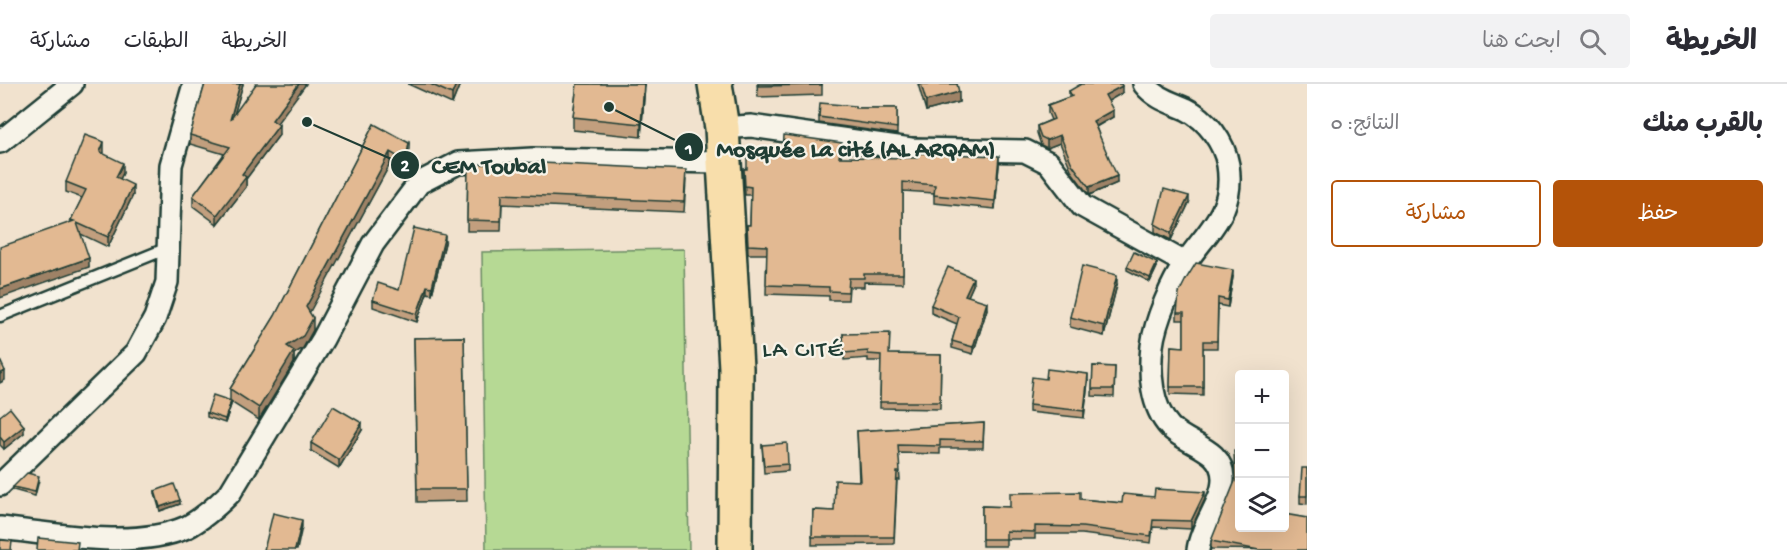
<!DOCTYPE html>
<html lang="ar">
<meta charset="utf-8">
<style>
:root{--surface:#fff;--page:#f2f2f3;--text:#2b2b33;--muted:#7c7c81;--line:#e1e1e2;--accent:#b45309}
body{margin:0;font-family:"Gochi Hand","Playpen Sans Arabic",sans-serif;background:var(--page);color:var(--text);direction:rtl}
.controls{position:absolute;right:18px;bottom:18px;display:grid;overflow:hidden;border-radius:6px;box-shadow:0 6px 24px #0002}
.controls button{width:54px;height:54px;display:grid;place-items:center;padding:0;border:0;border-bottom:2px solid var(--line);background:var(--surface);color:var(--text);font:30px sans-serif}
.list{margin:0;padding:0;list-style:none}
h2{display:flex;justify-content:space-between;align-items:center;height:78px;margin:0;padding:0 24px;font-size:26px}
h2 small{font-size:20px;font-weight:400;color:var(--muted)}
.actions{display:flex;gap:12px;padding:18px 24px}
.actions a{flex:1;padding:14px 0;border:2px solid var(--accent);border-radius:6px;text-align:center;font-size:21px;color:var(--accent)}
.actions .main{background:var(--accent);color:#fff}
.icon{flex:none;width:33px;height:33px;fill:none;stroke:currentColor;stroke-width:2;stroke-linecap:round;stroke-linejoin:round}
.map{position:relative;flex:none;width:1307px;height:466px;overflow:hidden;direction:ltr}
header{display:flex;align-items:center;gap:36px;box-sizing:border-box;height:84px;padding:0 30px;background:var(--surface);border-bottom:2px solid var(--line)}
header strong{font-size:28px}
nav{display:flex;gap:33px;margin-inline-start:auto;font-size:21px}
.search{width:420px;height:54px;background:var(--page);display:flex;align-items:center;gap:15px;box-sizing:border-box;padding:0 21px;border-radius:6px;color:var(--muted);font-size:22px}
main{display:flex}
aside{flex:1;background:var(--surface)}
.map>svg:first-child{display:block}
.green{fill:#b6d994;stroke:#6a8b64;stroke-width:1.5}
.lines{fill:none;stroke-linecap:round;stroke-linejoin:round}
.service-casing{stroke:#1f3d34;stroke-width:15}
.minor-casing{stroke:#1f3d34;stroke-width:26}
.primary-casing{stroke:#1f3d34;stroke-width:38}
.service{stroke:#f7f3e8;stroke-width:10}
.minor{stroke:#f7f3e8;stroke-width:21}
.primary{stroke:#f8deab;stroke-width:33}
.wall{fill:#c29f7e;stroke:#1f3d34;stroke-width:1.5}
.shaded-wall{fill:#9e8266;stroke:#1f3d34;stroke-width:1.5}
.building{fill:#e2b992;stroke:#1f3d34;stroke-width:1.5}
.labels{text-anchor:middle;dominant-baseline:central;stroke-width:4.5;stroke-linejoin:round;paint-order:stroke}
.neighbourhood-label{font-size:24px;letter-spacing:1.5px;fill:#1f3d34;stroke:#f7f3e8}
.leader{fill:none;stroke:#1f3d34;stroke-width:2}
.callout-dot{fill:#1f3d34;stroke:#f7f3e8;stroke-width:2}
.mark-label{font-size:18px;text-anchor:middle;font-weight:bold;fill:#fff}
.callout-label{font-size:24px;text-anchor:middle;font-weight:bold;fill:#1f3d34;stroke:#f7f3e8;stroke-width:4.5;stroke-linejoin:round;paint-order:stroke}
</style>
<header>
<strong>الخريطة</strong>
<div class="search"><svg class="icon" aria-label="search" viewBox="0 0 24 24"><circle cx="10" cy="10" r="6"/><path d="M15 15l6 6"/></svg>ابحث هنا</div>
<nav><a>الخريطة</a><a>الطبقات</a><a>مشاركة</a></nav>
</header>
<main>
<aside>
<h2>بالقرب منك<small>النتائج: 0</small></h2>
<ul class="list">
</ul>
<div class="actions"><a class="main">حفظ</a><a>مشاركة</a></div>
</aside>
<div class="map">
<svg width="1307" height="466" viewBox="0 0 1307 466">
<rect width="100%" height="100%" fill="#f1e2ce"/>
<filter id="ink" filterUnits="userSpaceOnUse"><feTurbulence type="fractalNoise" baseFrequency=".0167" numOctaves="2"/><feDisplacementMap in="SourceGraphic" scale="12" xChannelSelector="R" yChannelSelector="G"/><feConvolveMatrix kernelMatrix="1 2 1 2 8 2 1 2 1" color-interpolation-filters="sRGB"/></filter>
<g filter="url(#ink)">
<polygon class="green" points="684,165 689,466 486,466 482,168"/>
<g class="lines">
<g class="service-casing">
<polyline id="service" points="0,232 168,164"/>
</g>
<g class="minor-casing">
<g id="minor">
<path d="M1144 0C1155 14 1170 18 1186 25 1207 35 1224 58 1228 81 1235 127 1209 145 1186 178 1172 198 1155 237 1152 262 1149 288 1151 323 1170 343 1188 362 1222 363 1223 394 1224 416 1201 442 1198 466"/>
<polyline points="722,44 751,42 911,65 1025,67 1049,79 1082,122 1185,179"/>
<polyline points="0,58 72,0"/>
<polyline points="0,401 136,269 155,234 167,198 171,81 194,0"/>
<path d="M0 444C56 450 135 466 187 443 204 434 217 422 230 409L323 255 373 160 419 99 458 79 532 75 723 78"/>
</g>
</g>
<g class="primary-casing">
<polyline id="primary" points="715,0 722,44 736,284 735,466"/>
</g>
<use href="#service" class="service"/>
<use href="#minor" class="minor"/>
<use href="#primary" class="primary"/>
</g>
<g class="wall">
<polygon points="205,0 243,0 234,30 276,40 279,51 246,95 246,103 217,140 193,122 193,112 224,70 190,60 190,51"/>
<polygon points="408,0 460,0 452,20"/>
<polygon points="577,0 645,0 641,53 573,46 573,33"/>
<polygon points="757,0 822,0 822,11 758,13"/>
<polygon points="918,0 957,0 959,18 926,27"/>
<polygon points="1069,7 1122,9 1108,17 1113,33 1096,43 1117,99 1089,111 1072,88 1060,59 1047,64 1041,61 1037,49 1037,42 1051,36 1048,29 1048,21 1069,13"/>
<polygon points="855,24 897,24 897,50 819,39 819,33"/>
<polygon points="374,40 409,71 407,82 400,86 390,80 309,228 313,246 303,264 294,270 294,279 259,336 231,318 231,321 225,339 207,333 207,329 230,317 230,305 275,232"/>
<polygon points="104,68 103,70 123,89 120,95 133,111 108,163 81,150 89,183 71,138 71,136 82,114 66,108 66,98"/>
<polygon points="842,68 841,73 999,81 995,125 934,119 934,109 903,107 903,199 864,198 864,203 849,203 848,216 829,216 829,212 766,210 767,170 748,170 747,141 750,141 751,111 745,111 744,85"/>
<polygon points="468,81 686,96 684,128 502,120 501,147 467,147"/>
<polygon points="1189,119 1171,156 1155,148 1155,140"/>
<polygon points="445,159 432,210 427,209 417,238 373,223 373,216 399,206"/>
<polygon points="1127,183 1157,183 1150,198 1127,186"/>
<polygon points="1233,193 1228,223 1218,221 1217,264 1203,264 1203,311 1170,310 1171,262 1184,263 1184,236 1177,236 1177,229"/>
<polygon points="973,201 968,212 987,225 973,270 952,264 952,257 957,240 931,229 931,221"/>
<polygon points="1117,201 1104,252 1070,243 1070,233"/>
<polygon points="843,250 889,270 941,271 940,325 880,324 881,277 868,277 868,274 844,276"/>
<polygon points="464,253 467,417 417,418 414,254"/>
<polygon points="1093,282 1115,283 1114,313 1092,312"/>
<polygon points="1046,295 1088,297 1084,334 1029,328 1029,321"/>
<polygon points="0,332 24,349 4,365 0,361"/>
<polygon points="984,339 983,364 940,364 940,370 898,369 900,396 897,396 894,460 812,461 813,426 834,427 859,397 857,347"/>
<polygon points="362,346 339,384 311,367 311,359"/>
<polygon points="762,361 788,380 788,387 764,389"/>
<polygon points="1307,384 1307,420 1300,419 1300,412"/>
<polygon points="39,396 35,412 13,406 13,403"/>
<polygon points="155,407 180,420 160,427 155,410"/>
<polygon points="1154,413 1205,415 1191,445 1153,443 1151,459 1082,450 1035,450 1035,455 1006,455 1006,462 982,462 982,422 1010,423 1080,415 1122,419"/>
<polygon points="1239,444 1307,466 1211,465 1211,457"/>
</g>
<g class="shaded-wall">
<polygon points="240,0 243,0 230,45 230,36"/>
<polygon points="299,0 306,0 272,46 272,36"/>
<polygon points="456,0 460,0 452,20 452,10"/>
<polygon points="644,0 645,0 641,53 641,40"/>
<polygon points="1122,2 1122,9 1105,19 1105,11"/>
<polygon points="959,8 959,18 926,27 926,17"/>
<polygon points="1113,26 1113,33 1093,44 1093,37"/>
<polygon points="279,41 279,51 246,95 246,103 217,140 217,131 242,90"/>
<polygon points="1060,51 1060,59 1047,64 1047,56"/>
<polygon points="104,58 104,68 100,77 100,68"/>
<polygon points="409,59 409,71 407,82 400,86 400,74"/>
<polygon points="390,68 390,80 306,235 306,223"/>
<polygon points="999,72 999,81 995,125 995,117"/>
<polygon points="123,79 123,89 116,103 116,93"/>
<polygon points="1117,92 1117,99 1089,111 1089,103"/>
<polygon points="133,101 133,111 108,163 108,153"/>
<polygon points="1189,112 1189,119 1171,156 1171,149"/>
<polygon points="445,151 445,159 432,210 432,203"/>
<polygon points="89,174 89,183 0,214 0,205"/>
<polygon points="1157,179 1157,183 1150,198 1150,194"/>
<polygon points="1233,186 1233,193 1228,223 1228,216"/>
<polygon points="1117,191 1117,201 1104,252 1104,242"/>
<polygon points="973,194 973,201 965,219 965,211"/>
<polygon points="427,202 427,209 417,238 417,230"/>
<polygon points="987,218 987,225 973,270 973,263"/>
<polygon points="313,234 313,246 303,264 294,270 294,279 259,336 259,324 287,262"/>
<polygon points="5,287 5,296 0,299 0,290"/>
<polygon points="1088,290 1088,297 1084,334 1084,327"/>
<polygon points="231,317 231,321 225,339 225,335"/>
<polygon points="362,339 362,346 339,384 339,376"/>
<polygon points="24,342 24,349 4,365 4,358"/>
<polygon points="1205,408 1205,415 1191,445 1191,437"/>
<polygon points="180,416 180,420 160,427 160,423"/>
<polygon points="302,436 302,443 297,466 295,466"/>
</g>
<g class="building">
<polygon points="205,0 240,0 230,36 256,0 299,0 272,36 279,41 242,90 246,93 217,131 193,112 230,63 190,51"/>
<polygon points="430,0 456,0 452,10"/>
<polygon points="577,0 644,0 641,40 573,33"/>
<polygon points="758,0 822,0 822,1 758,2"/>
<polygon points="921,0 957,0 959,8 926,17"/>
<polygon points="1081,0 1121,0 1122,2 1105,11 1113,26 1093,37 1117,92 1089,103 1072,80 1060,51 1047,56 1041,53 1037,42 1054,35 1048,21 1072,12 1069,7"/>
<polygon points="820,19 855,22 855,24 897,24 897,44 819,33"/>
<polygon points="374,40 409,59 407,70 400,74 390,68 306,223 313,234 303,252 287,262 294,267 259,324 230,305 275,232"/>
<polygon points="85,51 104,58 100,68 123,79 116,93 133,101 108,153 77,139 89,174 0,205 0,163 74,137 71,136 86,106 66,98"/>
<polygon points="784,51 842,59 839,73 917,74 917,69 999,72 995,117 934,111 935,101 903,98 903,190 864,190 864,194 849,194 848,208 829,207 829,203 766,201 767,162 748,161 747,141 750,141 751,103 745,102 744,85 747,85 747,66 783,67"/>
<polygon points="521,78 686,86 684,118 502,110 501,137 467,136 468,81"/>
<polygon points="1164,105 1189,112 1171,149 1155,140"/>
<polygon points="414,144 445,151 432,203 427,202 417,230 373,216 378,199 399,206"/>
<polygon points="1134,168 1157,179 1150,194 1127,183"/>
<polygon points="1196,179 1233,186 1228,216 1218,214 1217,257 1203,257 1203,303 1170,303 1171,262 1184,263 1184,229 1177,229 1179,209 1186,195"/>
<polygon points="1082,182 1117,191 1104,242 1070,233"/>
<polygon points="948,183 973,194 965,211 987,218 973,263 952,257 959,233 931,221"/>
<polygon points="890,249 889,270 941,271 940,318 880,318 881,271 868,270 868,267 844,269 843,250"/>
<polygon points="464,253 467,405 417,405 414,254"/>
<polygon points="0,276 5,287 0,290"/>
<polygon points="1093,282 1115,283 1114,305 1092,305"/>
<polygon points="1047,285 1088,290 1084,327 1029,321 1032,293 1046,295"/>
<polygon points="213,311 231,317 225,335 207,329"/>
<polygon points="333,322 362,339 339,376 311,359"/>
<polygon points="10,324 24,342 4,358 0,353 0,332"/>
<polygon points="984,339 983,357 940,356 940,362 898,361 900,388 897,388 894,453 812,453 813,426 834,427 835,396 860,397 857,347"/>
<polygon points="787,359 788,380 764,382 762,361"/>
<polygon points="1234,367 1239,367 1239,444 1284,444 1284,430 1307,434 1307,466 1259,466 1211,457 1235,397"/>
<polygon points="1302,384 1307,384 1307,412 1300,412"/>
<polygon points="27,389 39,392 35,408 13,403"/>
<polygon points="174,400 180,416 160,423 155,407"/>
<polygon points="1155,405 1205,408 1191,437 1153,436 1151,452 1082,443 1035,442 1035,448 1006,447 1006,455 982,455 982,422 1010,423 1010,409 1080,408 1080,415 1122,419 1123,410 1154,413"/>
<polygon points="273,429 302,436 295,466 264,466"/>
<polygon points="38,454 78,458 77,466 37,466"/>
<polygon points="0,456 12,457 11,466 0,466"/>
</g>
</g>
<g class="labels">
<g class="neighbourhood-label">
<text x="803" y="267">LA CITÉ</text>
</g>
</g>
<path class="leader" d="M609 23L689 63M307 38L405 81"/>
<g class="callout-dot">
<circle cx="609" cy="23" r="6"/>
<circle cx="307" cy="38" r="6"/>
<circle cx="689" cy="63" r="15"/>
<circle cx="405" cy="81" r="15"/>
</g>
<g class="mark-label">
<text x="689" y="70">1</text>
<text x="405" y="87">2</text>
</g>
<g class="callout-label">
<text x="856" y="72">Mosquée La cité (AL ARQAM)</text>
<text x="489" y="89">CEM Toubal</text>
</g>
</svg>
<div class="controls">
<button>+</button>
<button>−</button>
<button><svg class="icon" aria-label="layers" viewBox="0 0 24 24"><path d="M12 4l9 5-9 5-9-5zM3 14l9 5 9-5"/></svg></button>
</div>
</div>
</main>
